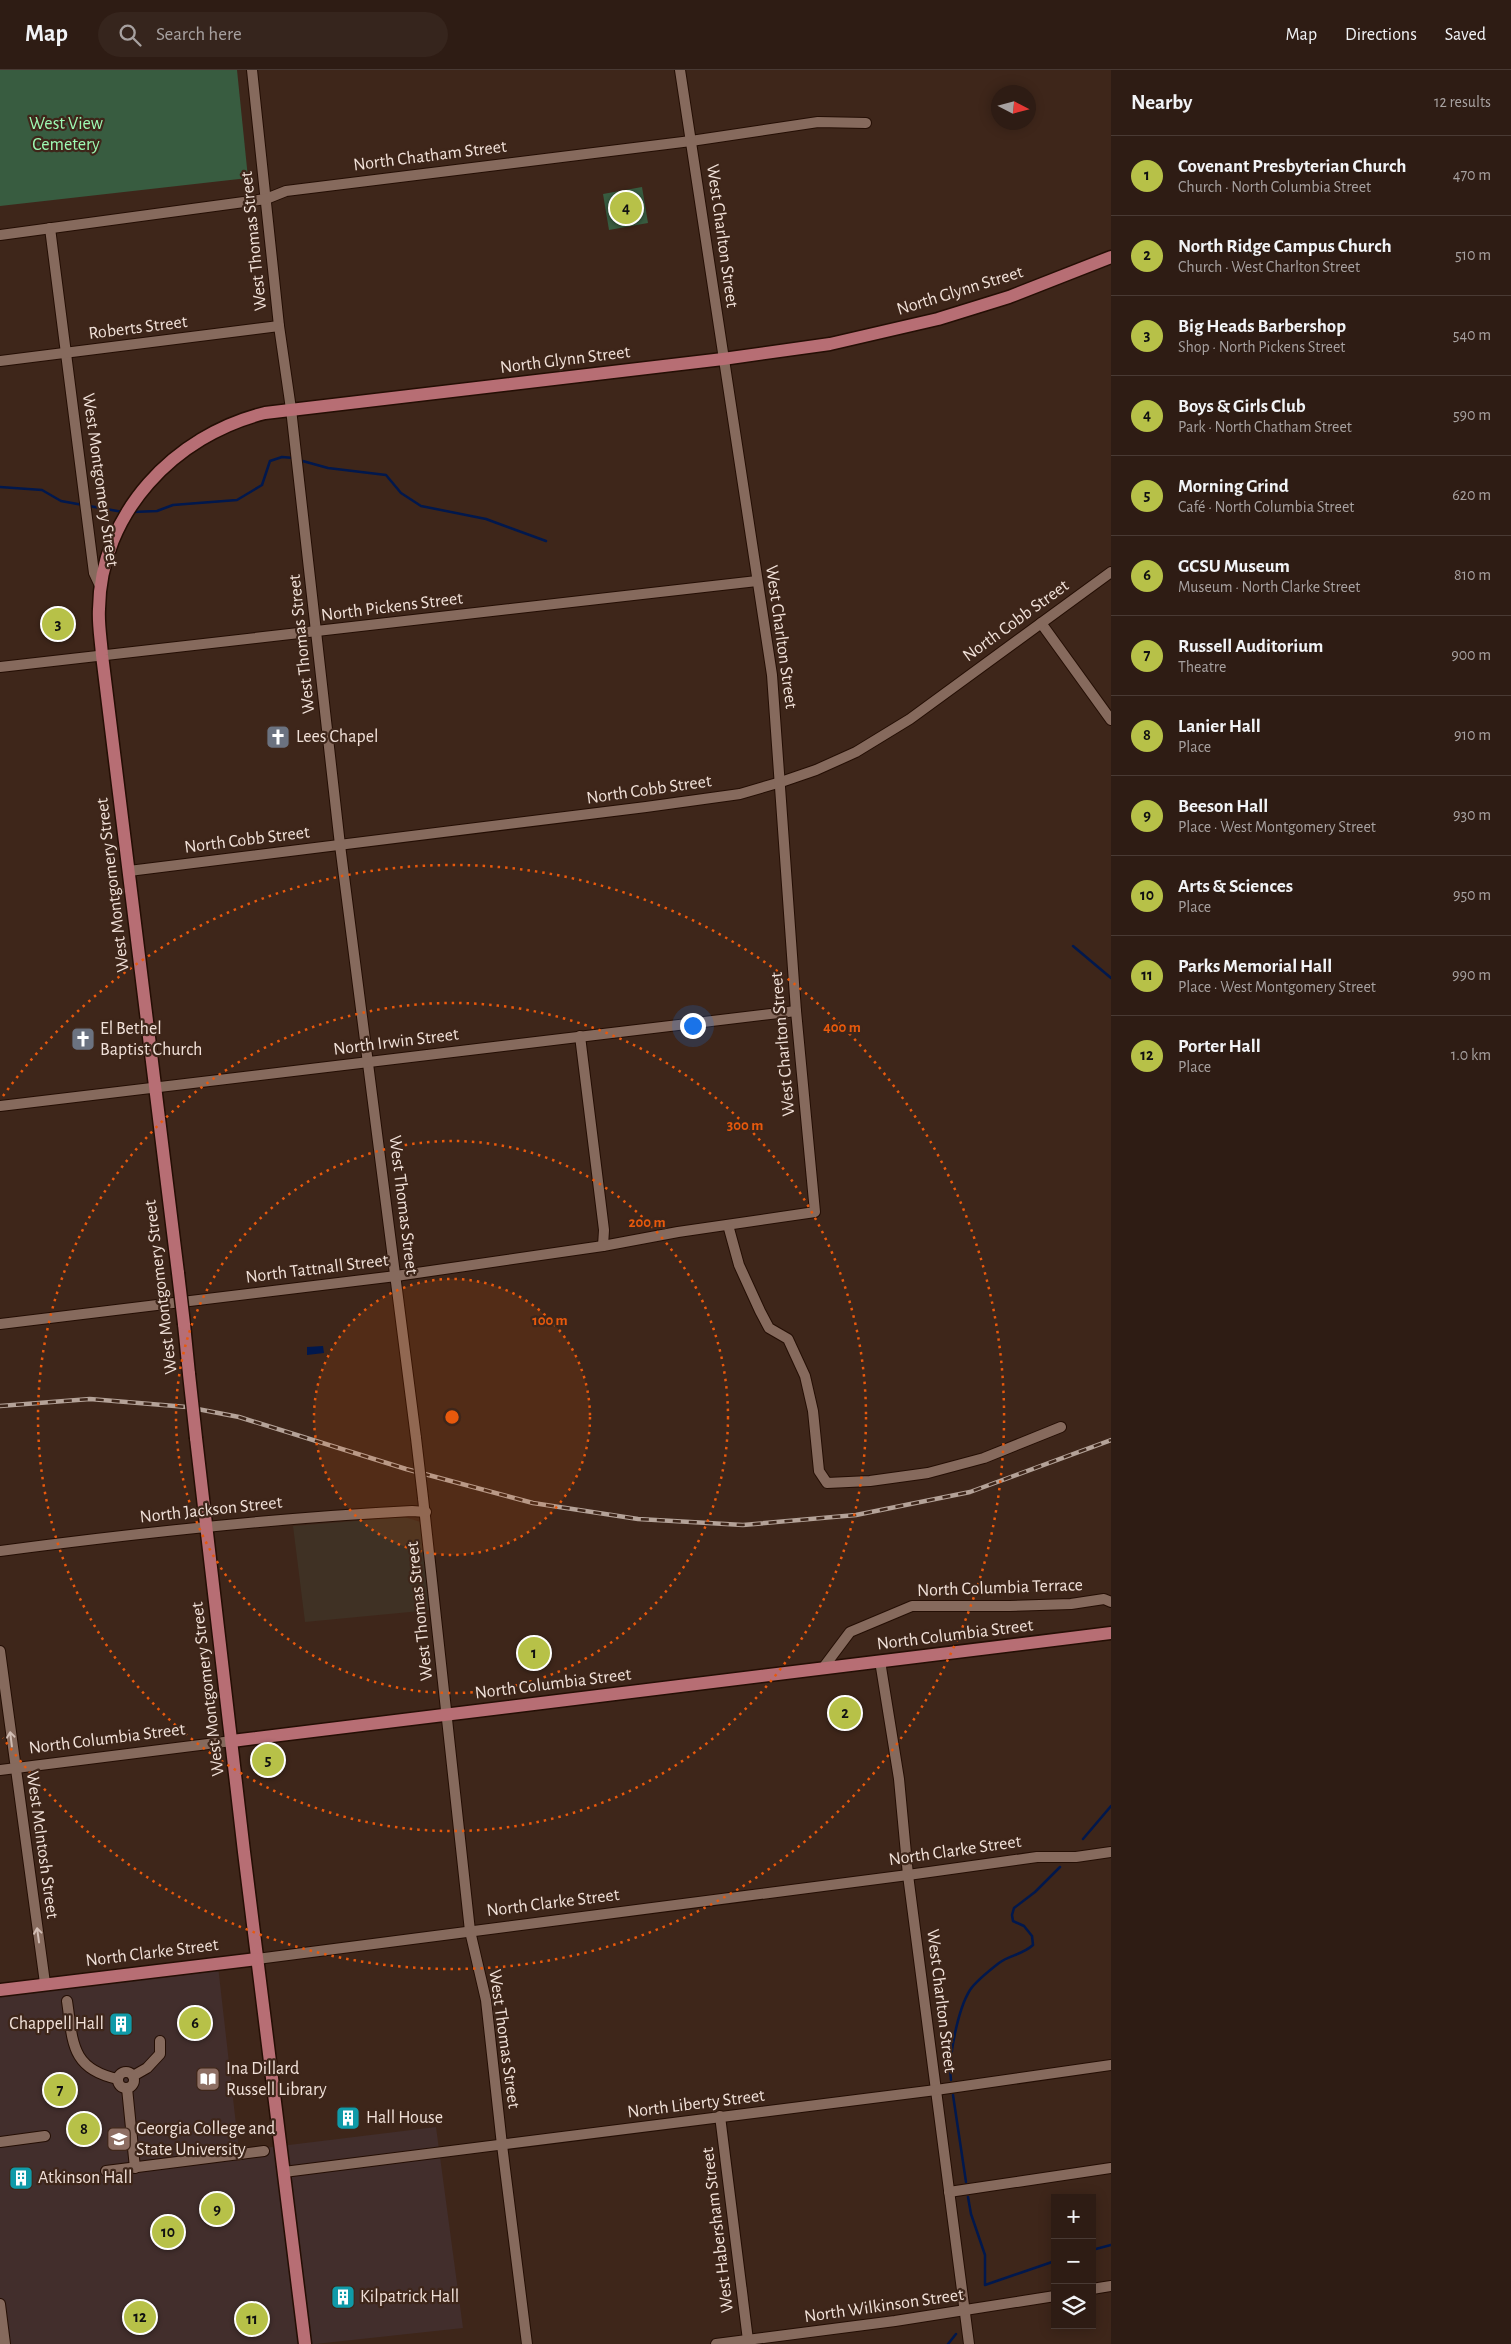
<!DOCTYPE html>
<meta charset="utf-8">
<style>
:root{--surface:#2e1c14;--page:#36251d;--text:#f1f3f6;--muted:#a7a1a0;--line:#493a34;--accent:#b7c148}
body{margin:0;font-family:"Alegreya Sans",sans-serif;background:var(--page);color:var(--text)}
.controls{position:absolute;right:15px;bottom:15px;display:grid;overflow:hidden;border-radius:0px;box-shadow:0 2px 12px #0003}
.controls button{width:45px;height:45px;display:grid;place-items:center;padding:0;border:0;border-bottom:1px solid var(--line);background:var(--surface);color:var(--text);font:25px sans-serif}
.compass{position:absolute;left:991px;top:15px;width:45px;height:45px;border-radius:50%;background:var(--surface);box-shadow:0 2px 12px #0003;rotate:96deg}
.you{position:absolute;left:692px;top:955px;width:18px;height:18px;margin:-12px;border:4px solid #fff;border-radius:50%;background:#1a73e8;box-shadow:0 0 0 8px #1a73e833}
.badge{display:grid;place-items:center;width:32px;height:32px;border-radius:50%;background:var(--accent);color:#111;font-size:16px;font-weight:700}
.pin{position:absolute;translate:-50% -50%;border:2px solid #fff;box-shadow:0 1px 5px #0006}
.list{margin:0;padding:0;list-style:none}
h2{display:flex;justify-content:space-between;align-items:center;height:65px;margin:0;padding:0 20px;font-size:21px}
h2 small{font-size:16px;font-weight:400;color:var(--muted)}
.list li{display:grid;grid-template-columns:32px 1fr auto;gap:15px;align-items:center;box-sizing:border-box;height:80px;padding:0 20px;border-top:1px solid var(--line)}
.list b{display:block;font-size:19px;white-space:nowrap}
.list p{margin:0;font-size:16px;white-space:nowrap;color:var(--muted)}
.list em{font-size:16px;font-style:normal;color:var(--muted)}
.icon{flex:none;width:28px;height:28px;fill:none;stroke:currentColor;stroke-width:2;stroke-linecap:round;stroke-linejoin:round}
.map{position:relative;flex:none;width:1111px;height:2274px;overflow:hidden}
header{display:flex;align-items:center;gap:30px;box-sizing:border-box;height:70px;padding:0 25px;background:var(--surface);border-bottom:1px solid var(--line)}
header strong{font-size:24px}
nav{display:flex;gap:28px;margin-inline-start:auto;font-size:18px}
.search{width:350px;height:45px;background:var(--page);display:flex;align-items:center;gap:12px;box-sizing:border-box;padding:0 18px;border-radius:28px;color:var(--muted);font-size:19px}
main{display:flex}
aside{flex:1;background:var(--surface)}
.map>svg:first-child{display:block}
.commercial{fill:#3f3124}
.education{fill:#422e2c}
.green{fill:#385c40}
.water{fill:#01184d}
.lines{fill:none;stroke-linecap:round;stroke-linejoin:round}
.stream{stroke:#01184d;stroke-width:2.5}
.minor-casing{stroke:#240e04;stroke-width:12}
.major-casing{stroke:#240e04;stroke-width:15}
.minor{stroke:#866a5d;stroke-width:10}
.major{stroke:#b76e74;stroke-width:12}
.rail-casing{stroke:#b4a298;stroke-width:4.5}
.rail{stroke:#3e261a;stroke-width:2.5;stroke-dasharray:8;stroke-linecap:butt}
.minor-bridge-casing{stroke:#240e04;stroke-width:12;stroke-linecap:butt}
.major-bridge-casing{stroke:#240e04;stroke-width:15;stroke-linecap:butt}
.minor-bridge{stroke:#866a5d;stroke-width:10}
.major-bridge{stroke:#b76e74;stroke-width:12}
.oneway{stroke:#d1bdb4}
.ring{fill:none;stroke:#e8590c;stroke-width:2.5;stroke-dasharray:2.5 5}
.labels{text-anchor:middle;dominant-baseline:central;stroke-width:4.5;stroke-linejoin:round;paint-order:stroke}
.park-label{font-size:18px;fill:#9efab3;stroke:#3e261a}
.street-label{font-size:18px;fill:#f1e1d9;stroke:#3e261a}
.poi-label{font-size:18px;fill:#f1e1d9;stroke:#3e261a;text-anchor:start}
.centre{fill:#e8590c;stroke:#3e261a;stroke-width:2.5}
.ring-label{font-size:15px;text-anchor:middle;font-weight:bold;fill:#e8590c;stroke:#3e261a;stroke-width:4.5;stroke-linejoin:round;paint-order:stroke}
</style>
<header>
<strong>Map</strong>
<div class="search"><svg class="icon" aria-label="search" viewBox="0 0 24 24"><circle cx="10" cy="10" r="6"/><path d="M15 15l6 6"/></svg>Search here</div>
<nav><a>Map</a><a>Directions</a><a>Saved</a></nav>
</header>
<main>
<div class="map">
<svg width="1111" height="2274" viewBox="0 0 1111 2274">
<rect width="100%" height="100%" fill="#3e261a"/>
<polygon class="commercial" points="404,1447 421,1452 431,1540 305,1552 293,1456"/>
<polygon class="education" points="217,1887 239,2081 436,2057 463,2258 315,2274 0,2274 0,1915"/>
<g class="green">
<polygon points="0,0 237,0 248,108 0,136"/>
<polygon points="642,117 648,153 609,160 603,124"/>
</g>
<polygon class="water" points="323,1276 324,1283 307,1285 307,1277"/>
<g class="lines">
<g class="stream">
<polyline points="299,390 328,398 386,405 401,423 421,436 486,449 546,471"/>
<polyline points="0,417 42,420 61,431 83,435"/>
<polyline points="89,436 123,442"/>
<polyline points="133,442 157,441 173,435 237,430 262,415 270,391 282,387 294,388"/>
<polyline points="1073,876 1111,908"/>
<polyline points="1083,1769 1111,1736"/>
<path d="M951 2010C948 1988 958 1939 970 1920 976 1911 990 1900 999 1893 1009 1885 1022 1885 1033 1875L1032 1866 1024 1856 1013 1851 1012 1845 1014 1838 1035 1822 1060 1797"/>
<polyline points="953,2025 966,2112"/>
<polyline points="968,2127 971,2144 985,2185 985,2215 1055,2191"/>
<polyline points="1092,2180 1111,2175"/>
<polyline points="948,2274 956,2264"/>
</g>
<g class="minor-casing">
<g id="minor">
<polyline points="252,0 279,256 291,339 340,775 416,1368"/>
<polyline points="50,158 94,503 101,518"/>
<polyline points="0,165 266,129 286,121 691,71 818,52 866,53"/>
<polyline points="0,291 279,256"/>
<polyline points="1041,553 1111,650"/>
<polyline points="0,597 757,511"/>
<polyline points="129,801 646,737 740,724 781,712 816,700 856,682 910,649 1111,502"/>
<polyline points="580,966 604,1160 603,1176"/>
<polyline points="0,1036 796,941"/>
<polyline points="728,1155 739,1195 760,1241 769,1258 788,1269 805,1306 813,1341 819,1401 827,1413 870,1411 928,1403 984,1388 1061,1357"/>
<polyline points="0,1254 396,1206 603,1176 678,1162 815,1142 796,941 772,605 680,0"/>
<polyline points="423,1428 470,1861 486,1930 502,2075 527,2274"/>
<path d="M0 1481C137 1463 274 1448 412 1441L426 1442"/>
<polyline points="0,1581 45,1913"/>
<polyline points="880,1591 899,1709 908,1805 969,2274"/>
<polyline points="823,1598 850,1562 912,1536 1010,1536 1071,1534 1104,1529 1111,1532"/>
<polyline points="0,1700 232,1671"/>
<polyline points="257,1889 908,1805 1037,1787 1076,1787 1111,1782"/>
<path d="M67 1931C73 1971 70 1999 118 2009"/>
<circle cx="126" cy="2010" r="8"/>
<polyline points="133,2006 147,1998 160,1984 160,1971"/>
<polyline points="127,2018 135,2098"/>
<polyline points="720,2046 748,2270"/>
<polyline points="0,2072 45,2066"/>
<polyline points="106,2101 264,2081"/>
<polyline points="284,2102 936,2020 1111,1995"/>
<polyline points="949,2122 1111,2098"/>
<polyline points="1092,2219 1111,2216"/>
<polyline points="0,2234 5,2274"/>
<polyline points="716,2274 895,2251 1055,2226"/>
</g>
</g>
<g class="major-casing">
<g id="major">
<path d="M178 1203 102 585C101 570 98 554 99 539 100 443 175 365 265 343L723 289 830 274 938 249 1009 227 1111 187"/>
<polyline points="184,1254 189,1304"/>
<polyline points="196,1368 244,1782 305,2274"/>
<polyline points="232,1671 1111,1563"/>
<polyline points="0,1920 257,1889"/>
</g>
</g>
<use href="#minor" class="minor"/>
<use href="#major" class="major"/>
<g class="rail-casing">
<polyline id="rail" points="0,1336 90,1329 187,1337 239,1347 406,1399 533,1433 638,1449 743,1455 856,1445 970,1422 1111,1370"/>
</g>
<use href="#rail" class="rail"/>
<g class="minor-bridge-casing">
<polyline id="minor-bridge" points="416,1368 423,1428"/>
</g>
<g class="major-bridge-casing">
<g id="major-bridge">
<polyline points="178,1203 184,1254"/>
<polyline points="189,1304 196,1368"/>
</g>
</g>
<use href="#minor-bridge" class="minor-bridge"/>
<use href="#major-bridge" class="major-bridge"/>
</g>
<defs><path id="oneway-shaft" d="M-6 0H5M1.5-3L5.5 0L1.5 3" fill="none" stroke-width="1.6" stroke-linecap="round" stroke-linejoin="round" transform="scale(1.25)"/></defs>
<g class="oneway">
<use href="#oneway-shaft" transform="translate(11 1669) rotate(-97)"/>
<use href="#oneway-shaft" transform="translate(38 1865) rotate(-98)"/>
</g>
<circle cx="452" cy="1347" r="138" fill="#e8590c" fill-opacity=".12"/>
<g class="ring">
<circle cx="452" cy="1347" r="138"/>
<circle cx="452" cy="1347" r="276"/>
<circle cx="452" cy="1347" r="414"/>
<path d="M3 1026A552 552 0 1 1 3 1668"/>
</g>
<defs>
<g id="church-square" transform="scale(1.25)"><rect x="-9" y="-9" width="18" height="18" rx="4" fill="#6b7280" stroke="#3e261a"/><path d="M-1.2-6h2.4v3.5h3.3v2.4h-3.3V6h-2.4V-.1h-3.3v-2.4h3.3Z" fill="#fff"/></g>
<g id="building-square" transform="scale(1.25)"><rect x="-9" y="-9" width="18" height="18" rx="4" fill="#0f9aa8" stroke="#3e261a"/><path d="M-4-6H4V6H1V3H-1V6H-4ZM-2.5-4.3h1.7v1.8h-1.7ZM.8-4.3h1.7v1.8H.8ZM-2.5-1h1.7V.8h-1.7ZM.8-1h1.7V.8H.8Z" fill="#fff"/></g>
<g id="library-square" transform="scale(1.25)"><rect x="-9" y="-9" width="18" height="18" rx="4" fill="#8d6e63" stroke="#3e261a"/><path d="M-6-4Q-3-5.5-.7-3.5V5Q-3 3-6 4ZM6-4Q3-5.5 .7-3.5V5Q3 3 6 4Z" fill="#fff"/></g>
<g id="university-square" transform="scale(1.25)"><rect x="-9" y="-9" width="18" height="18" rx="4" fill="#8d6e63" stroke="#3e261a"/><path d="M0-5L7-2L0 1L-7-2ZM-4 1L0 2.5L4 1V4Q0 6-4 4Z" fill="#fff"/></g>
</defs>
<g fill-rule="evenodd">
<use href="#church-square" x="278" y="667"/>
<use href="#church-square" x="83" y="969"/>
<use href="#building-square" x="121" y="1954"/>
<use href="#library-square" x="208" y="2009"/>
<use href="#building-square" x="348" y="2048"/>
<use href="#university-square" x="119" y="2069"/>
<use href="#building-square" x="21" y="2108"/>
<use href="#building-square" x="343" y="2227"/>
</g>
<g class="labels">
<g class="park-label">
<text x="66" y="54">West View<tspan x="66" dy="21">Cemetery</tspan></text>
</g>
<g class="street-label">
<text transform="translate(430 86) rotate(-7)">North Chatham Street</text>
<text transform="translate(722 166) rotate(82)">West Charlton Street</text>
<text transform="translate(254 171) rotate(-96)">West Thomas Street</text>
<text transform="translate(960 221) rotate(-17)">North Glynn Street</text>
<text transform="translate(138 258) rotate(-7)">Roberts Street</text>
<text transform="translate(565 290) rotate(-7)">North Glynn Street</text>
<text transform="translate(100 410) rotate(82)">West Montgomery Street</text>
<text transform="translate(392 537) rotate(-7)">North Pickens Street</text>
<text transform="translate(1016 551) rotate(-36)">North Cobb Street</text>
<text transform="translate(781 567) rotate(82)">West Charlton Street</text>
<text transform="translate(302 574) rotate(-96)">West Thomas Street</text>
<text transform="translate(649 720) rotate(-8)">North Cobb Street</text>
<text transform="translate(247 770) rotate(-7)">North Cobb Street</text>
<text transform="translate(113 815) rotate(-97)">West Montgomery Street</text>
<text transform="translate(396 972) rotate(-7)">North Irwin Street</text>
<text transform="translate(783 974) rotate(-95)">West Charlton Street</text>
<text transform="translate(403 1135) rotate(83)">West Thomas Street</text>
<text transform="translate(317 1199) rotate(-7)">North Tattnall Street</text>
<text transform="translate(161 1217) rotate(-97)">West Montgomery Street</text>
<text transform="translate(211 1440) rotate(-6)">North Jackson Street</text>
<text transform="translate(1000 1518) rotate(-2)">North Columbia Terrace</text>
<text transform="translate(420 1541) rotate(-96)">West Thomas Street</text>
<text transform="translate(955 1565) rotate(-7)">North Columbia Street</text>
<text transform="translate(553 1614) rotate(-7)">North Columbia Street</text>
<text transform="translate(208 1619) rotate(-97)">West Montgomery Street</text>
<text transform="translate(107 1669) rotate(-7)">North Columbia Street</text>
<text transform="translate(42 1775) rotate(82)">West McIntosh Street</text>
<text transform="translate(955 1781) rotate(-8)">North Clarke Street</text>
<text transform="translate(553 1833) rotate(-7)">North Clarke Street</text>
<text transform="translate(152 1883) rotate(-7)">North Clarke Street</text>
<text transform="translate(941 1931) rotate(83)">West Charlton Street</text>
<text transform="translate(504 1969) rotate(82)">West Thomas Street</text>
<text transform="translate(696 2034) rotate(-7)">North Liberty Street</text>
<text transform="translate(718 2160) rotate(-97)">West Habersham Street</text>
<text transform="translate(884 2236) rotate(-8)">North Wilkinson Street</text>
</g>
<g class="poi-label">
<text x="296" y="667">Lees Chapel</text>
<text x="100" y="959">El Bethel<tspan x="100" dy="21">Baptist Church</tspan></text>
<text x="104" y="1954" text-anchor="end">Chappell Hall</text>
<text x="226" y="1999">Ina Dillard<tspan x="226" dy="21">Russell Library</tspan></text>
<text x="366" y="2048">Hall House</text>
<text x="136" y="2059">Georgia College and<tspan x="136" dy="21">State University</tspan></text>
<text x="38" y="2108">Atkinson Hall</text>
<text x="360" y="2227">Kilpatrick Hall</text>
</g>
</g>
<circle cx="452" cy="1347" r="8" class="centre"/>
<g class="ring-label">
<text x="842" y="962">400 m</text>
<text x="745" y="1060">300 m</text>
<text x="647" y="1157">200 m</text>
<text x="550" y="1255">100 m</text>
</g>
</svg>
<div class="controls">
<button>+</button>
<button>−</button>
<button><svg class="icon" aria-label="layers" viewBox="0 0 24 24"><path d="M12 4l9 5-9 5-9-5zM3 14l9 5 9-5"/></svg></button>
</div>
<svg class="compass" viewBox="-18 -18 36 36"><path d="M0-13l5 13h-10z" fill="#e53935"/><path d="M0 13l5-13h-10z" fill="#a7a1a0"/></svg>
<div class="you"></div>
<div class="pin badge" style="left:534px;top:1583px">1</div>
<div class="pin badge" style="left:845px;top:1643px">2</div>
<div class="pin badge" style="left:58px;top:554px">3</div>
<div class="pin badge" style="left:626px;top:138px">4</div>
<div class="pin badge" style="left:268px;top:1690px">5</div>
<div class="pin badge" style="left:195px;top:1953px">6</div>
<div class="pin badge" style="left:60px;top:2020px">7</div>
<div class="pin badge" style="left:84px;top:2059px">8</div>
<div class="pin badge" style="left:217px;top:2139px">9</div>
<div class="pin badge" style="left:168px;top:2162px">10</div>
<div class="pin badge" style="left:252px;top:2249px">11</div>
<div class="pin badge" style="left:140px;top:2247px">12</div>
</div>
<aside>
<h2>Nearby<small>12 results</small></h2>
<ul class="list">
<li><span class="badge">1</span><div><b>Covenant Presbyterian Church</b><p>Church · North Columbia Street</p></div><em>470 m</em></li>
<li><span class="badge">2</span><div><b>North Ridge Campus Church</b><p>Church · West Charlton Street</p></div><em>510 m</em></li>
<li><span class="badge">3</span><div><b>Big Heads Barbershop</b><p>Shop · North Pickens Street</p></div><em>540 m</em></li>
<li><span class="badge">4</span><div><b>Boys &amp; Girls Club</b><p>Park · North Chatham Street</p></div><em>590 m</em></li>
<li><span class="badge">5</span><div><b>Morning Grind</b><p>Café · North Columbia Street</p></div><em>620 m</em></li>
<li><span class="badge">6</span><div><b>GCSU Museum</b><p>Museum · North Clarke Street</p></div><em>810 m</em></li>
<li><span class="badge">7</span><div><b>Russell Auditorium</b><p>Theatre</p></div><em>900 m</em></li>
<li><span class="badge">8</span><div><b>Lanier Hall</b><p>Place</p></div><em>910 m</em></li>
<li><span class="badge">9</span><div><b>Beeson Hall</b><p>Place · West Montgomery Street</p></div><em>930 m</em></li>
<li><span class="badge">10</span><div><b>Arts &amp; Sciences</b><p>Place</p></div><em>950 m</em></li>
<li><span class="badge">11</span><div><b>Parks Memorial Hall</b><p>Place · West Montgomery Street</p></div><em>990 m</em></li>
<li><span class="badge">12</span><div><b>Porter Hall</b><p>Place</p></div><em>1.0 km</em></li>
</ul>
</aside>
</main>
